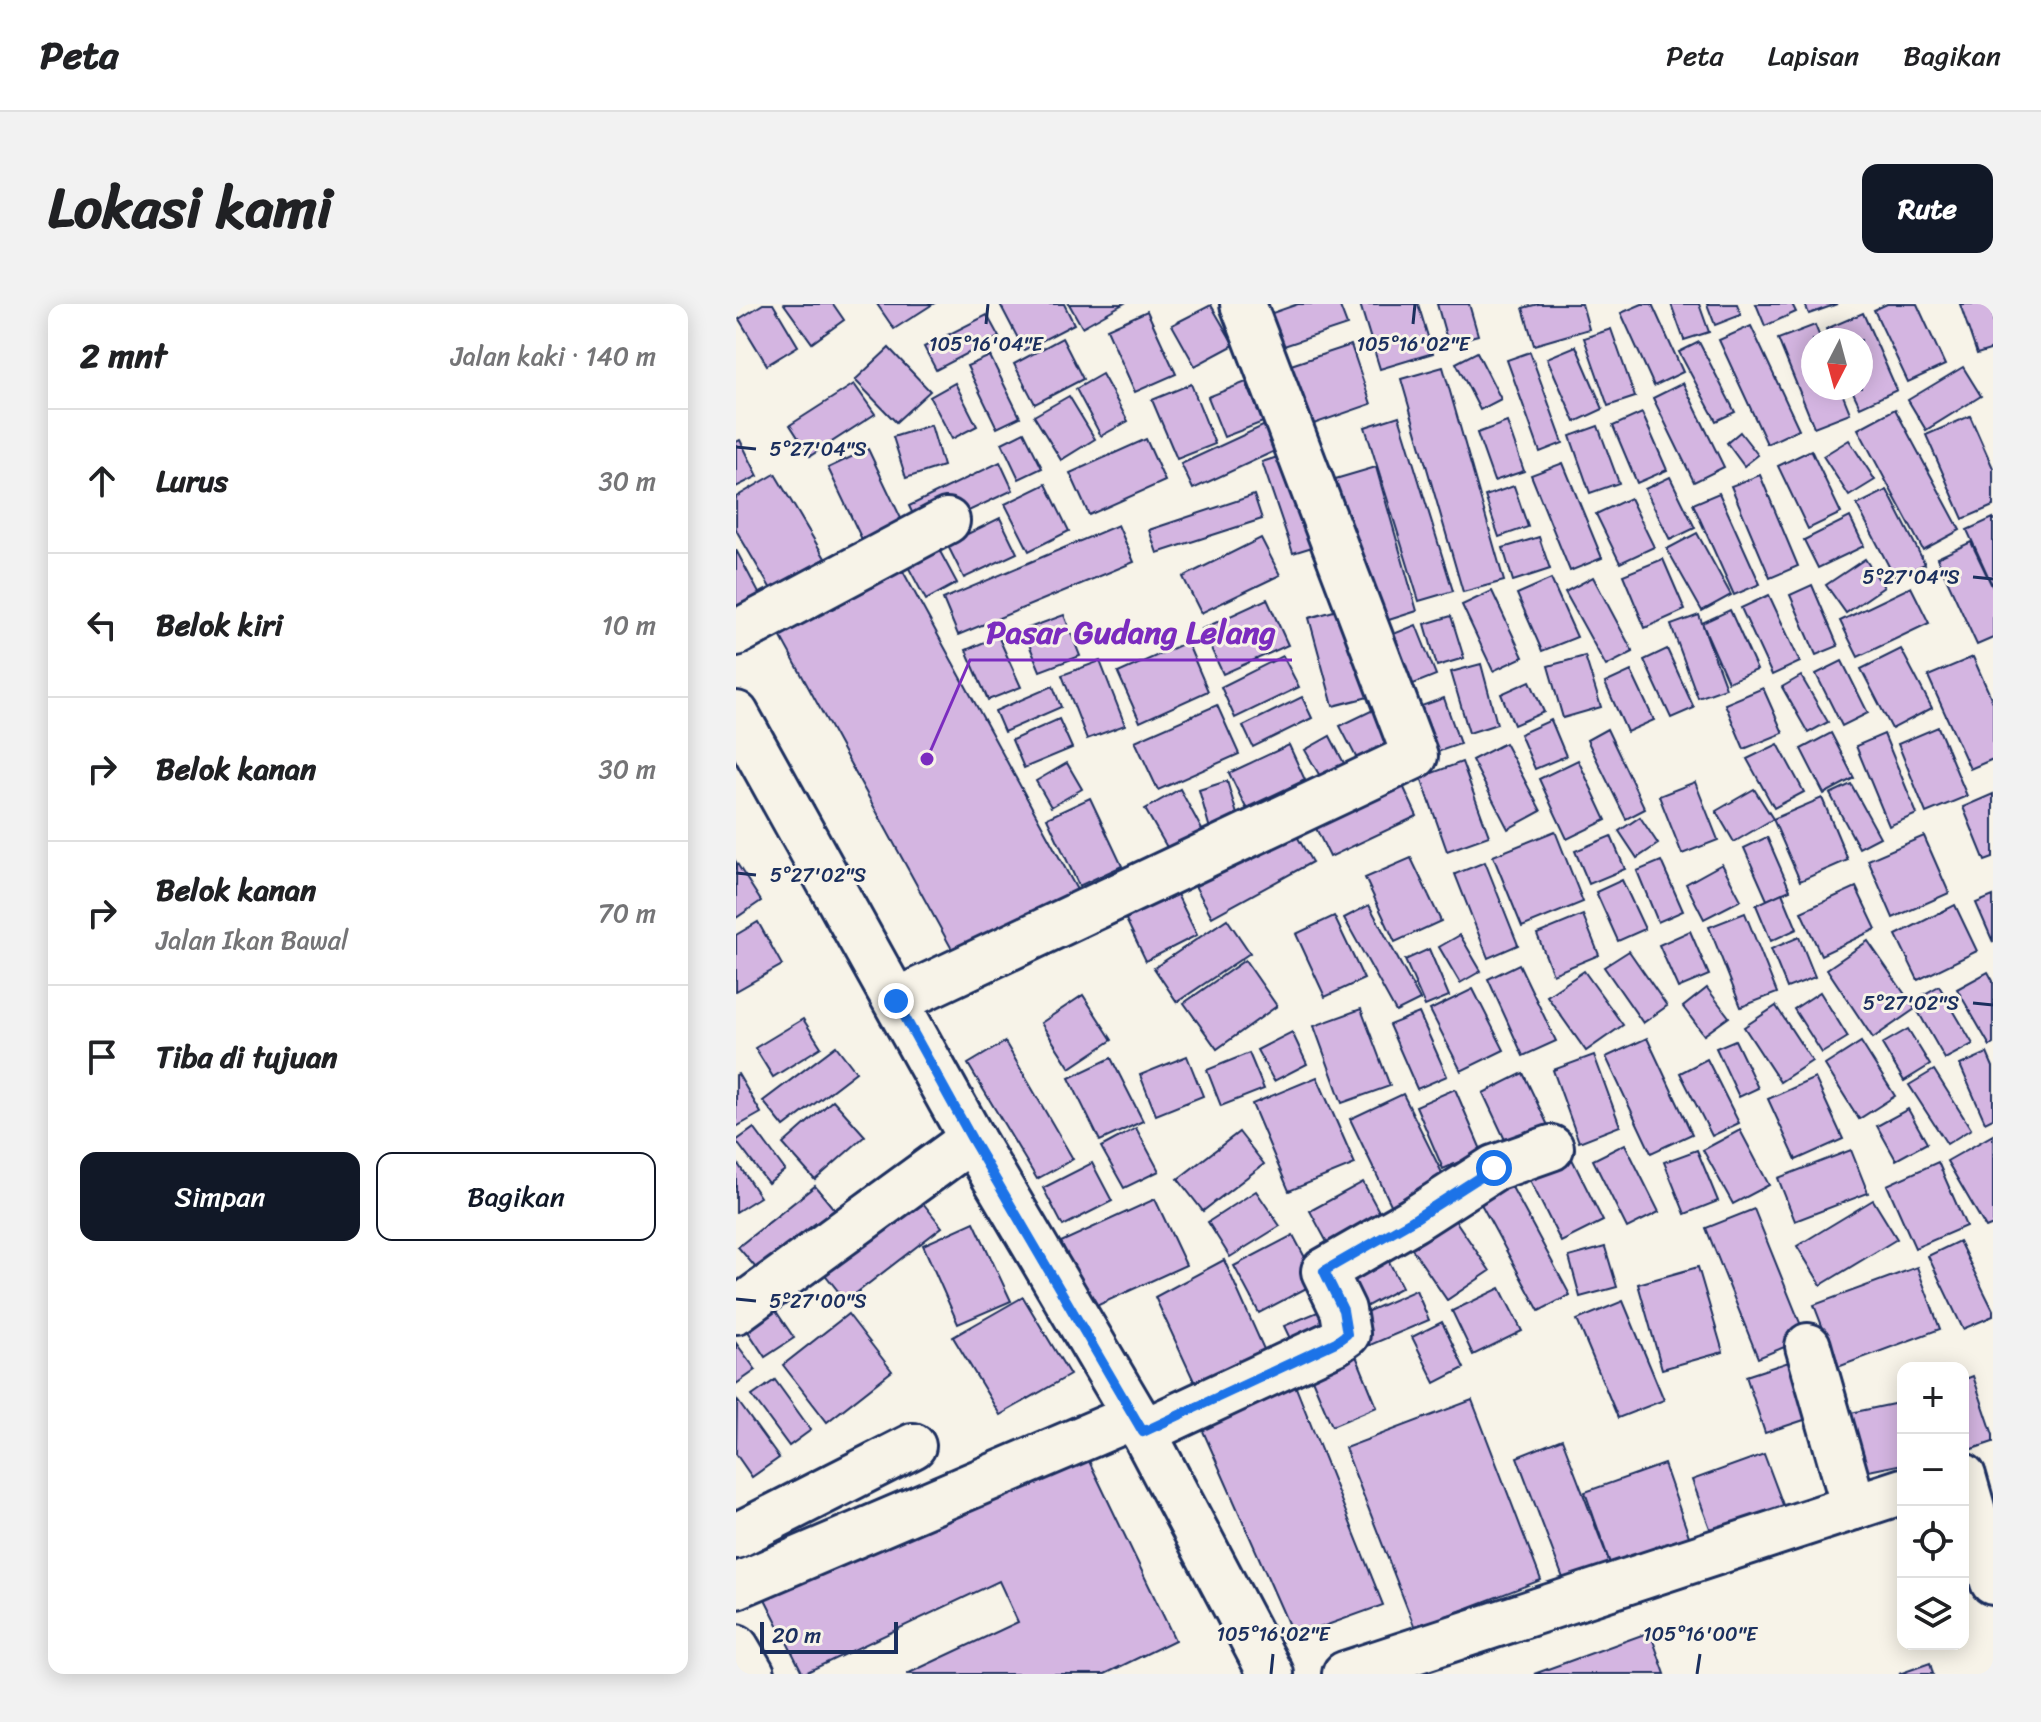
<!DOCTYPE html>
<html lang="id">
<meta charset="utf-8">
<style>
:root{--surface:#fff;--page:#f2f2f2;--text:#202124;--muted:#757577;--line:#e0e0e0;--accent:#111827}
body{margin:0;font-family:Sriracha,sans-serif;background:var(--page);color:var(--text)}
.controls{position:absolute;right:24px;bottom:24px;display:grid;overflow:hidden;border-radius:16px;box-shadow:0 4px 20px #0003}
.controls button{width:72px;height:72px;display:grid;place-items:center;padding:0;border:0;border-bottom:2px solid var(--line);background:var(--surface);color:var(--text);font:40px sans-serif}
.compass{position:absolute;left:1065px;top:24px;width:72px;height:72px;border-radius:50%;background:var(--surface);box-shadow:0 4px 20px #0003;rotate:186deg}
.scale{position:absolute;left:24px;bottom:20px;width:138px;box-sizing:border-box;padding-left:8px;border:4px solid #1b2f5e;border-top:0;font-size:22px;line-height:28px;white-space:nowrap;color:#1b2f5e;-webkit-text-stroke:6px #f7f3e8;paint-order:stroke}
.stop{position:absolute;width:24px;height:24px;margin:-18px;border:6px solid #1a73e8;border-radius:50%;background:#fff}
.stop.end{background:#1a73e8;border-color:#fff;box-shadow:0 2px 8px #0008}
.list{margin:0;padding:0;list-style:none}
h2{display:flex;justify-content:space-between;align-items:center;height:104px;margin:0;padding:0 32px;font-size:34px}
h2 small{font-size:26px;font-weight:400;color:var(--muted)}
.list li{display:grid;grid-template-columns:52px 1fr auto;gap:24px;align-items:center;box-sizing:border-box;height:144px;padding:0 32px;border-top:2px solid var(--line)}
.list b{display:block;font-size:30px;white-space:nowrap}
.list p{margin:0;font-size:26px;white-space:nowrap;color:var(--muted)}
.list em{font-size:26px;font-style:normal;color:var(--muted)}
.actions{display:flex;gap:16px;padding:24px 32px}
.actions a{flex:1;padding:18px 0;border:2px solid var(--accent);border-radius:16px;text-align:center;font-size:28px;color:var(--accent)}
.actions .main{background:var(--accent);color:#fff}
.icon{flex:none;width:44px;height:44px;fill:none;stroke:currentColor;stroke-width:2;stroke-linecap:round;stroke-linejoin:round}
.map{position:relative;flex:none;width:1257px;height:1370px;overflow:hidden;border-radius:16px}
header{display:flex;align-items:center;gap:48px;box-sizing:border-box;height:112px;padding:0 40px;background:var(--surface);border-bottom:2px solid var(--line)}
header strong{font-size:38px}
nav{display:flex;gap:44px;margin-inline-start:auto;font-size:28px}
.intro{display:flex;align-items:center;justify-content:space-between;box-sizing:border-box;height:192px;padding:0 48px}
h1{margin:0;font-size:56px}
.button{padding:20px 36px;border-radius:16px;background:var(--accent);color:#fff;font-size:28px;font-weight:700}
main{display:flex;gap:48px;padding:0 48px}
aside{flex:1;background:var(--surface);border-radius:16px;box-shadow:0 4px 20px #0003}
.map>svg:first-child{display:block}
.building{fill:#d4b5e1;stroke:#1b2f5e;stroke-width:2}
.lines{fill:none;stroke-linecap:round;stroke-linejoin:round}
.minor-casing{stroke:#1b2f5e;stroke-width:50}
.minor{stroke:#f7f3e8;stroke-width:44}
.route{stroke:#1a73e8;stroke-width:10}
.ticks{fill:none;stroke:#1b2f5e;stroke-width:3}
.ticks-label{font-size:20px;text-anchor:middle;fill:#1b2f5e;stroke:#f7f3e8;stroke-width:6;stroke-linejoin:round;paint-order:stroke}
.leader{fill:none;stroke:#7b2cbf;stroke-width:3}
.callout-dot{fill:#7b2cbf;stroke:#f7f3e8;stroke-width:3}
.callout-label{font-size:32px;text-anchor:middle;font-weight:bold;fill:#7b2cbf;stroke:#f7f3e8;stroke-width:6;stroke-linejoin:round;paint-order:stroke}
</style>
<header>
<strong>Peta</strong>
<nav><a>Peta</a><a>Lapisan</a><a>Bagikan</a></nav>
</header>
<div class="intro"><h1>Lokasi kami</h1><a class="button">Rute</a></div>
<main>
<aside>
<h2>2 mnt<small>Jalan kaki · 140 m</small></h2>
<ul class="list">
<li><svg class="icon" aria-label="ahead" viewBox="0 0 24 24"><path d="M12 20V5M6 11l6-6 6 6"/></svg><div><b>Lurus</b></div><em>30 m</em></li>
<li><svg class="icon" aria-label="left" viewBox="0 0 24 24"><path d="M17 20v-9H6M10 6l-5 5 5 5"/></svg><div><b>Belok kiri</b></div><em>10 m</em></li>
<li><svg class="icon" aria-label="right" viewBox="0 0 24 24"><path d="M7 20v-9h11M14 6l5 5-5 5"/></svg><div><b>Belok kanan</b></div><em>30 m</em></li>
<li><svg class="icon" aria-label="right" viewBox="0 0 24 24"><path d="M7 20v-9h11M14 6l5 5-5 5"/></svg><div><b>Belok kanan</b><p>Jalan Ikan Bawal</p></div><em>70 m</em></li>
<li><svg class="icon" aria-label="arrive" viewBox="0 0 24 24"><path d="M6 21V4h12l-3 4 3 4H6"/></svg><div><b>Tiba di tujuan</b></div></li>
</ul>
<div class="actions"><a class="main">Simpan</a><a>Bagikan</a></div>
</aside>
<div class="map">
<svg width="1257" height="1370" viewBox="0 0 1257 1370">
<rect width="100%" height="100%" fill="#f7f3e8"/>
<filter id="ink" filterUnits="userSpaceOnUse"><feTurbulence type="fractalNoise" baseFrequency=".0125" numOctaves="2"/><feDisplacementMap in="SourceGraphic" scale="16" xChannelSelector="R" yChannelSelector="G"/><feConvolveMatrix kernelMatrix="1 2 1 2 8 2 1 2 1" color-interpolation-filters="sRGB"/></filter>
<g filter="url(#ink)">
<g class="building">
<polygon points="27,0 37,0 62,42 31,61 3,15"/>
<polygon points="48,0 97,0 108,16 76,39"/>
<polygon points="141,0 197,0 158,25"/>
<polygon points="264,0 328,0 338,20 288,46"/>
<polygon points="333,0 387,0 346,23"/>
<polygon points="562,0 603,0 611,21 533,47 522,14"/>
<polygon points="624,0 682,0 697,49 644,65"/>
<polygon points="701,0 733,0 742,31 712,39"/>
<polygon points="802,0 846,0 853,25 798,41 787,4"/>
<polygon points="906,0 916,0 947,68 918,82 885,9"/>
<polygon points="935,0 963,0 973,28 948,36"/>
<polygon points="971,0 1001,0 1005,11 979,21"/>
<polygon points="1020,0 1056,0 1060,8 1029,22"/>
<polygon points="1069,0 1101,0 1073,10"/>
<polygon points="1151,0 1181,0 1209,61 1172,78 1138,6"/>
<polygon points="1224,0 1257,0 1257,45 1241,50"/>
<polygon points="475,1 498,41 459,62 436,21"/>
<polygon points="411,7 440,70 399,88 371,25"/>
<polygon points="1127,9 1161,86 1124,103 1115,84 1125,84 1125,36 1094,36 1090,25"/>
<polygon points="251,11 263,33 200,66 188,43"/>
<polygon points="1079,21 1085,36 1077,36 1077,84 1104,84 1114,109 1078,123 1042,35"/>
<polygon points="1015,22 1063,125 1031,140 983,36"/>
<polygon points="875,25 899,93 872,102 848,34"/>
<polygon points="326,34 347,75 299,100 278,60"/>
<polygon points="963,38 999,108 980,117 943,48"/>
<polygon points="615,41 635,100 569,123 549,63"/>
<polygon points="840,42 867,105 839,118 811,54"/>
<polygon points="153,44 194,87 160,118 119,76"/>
<polygon points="741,48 765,95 744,106 720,59"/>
<polygon points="794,48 827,139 804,148 771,56"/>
<polygon points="254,52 284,113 261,124 231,62"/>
<polygon points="707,63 768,277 727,288 665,75"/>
<polygon points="1227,63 1245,92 1190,126 1172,96"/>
<polygon points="366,70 392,117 365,132 340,85"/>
<polygon points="510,78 527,118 488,133 472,93"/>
<polygon points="219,79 241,122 216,135 194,93"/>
<polygon points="947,79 988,163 958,178 917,94"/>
<polygon points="118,80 139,110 74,152 54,121"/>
<polygon points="455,80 479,140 441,155 416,96"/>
<polygon points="333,92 359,135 325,156 298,112"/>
<polygon points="1159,105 1224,226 1187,246 1122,125"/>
<polygon points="906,109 931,166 901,179 877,122"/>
<polygon points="663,112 717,287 683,297 629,123"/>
<polygon points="1234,112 1257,164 1257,202 1227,215 1190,131"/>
<polygon points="771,118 788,167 758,177 741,129"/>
<polygon points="195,121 207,162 170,174 157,133"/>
<polygon points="529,121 541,146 457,185 445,160"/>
<polygon points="862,122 883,179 854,189 834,132"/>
<polygon points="288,128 306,164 283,175 266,139"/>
<polygon points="1004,128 1022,151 1008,162 991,139"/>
<polygon points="410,135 429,177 353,211 334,169"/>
<polygon points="4,136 22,172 0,183 0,138"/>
<polygon points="1113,136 1139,176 1113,192 1087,152"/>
<polygon points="132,145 171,227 131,246 92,164"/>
<polygon points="1075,146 1105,209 1072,225 1042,162"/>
<polygon points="557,148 589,239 557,249 526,158"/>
<polygon points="264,158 277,186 186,229 173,202"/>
<polygon points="827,159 866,254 834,267 795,171"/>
<polygon points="640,163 681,307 637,321 596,176"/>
<polygon points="39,170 96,266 42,297 0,226 0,193"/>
<polygon points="1024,171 1062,262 1034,274 995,182"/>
<polygon points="934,173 959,224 934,236 909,185"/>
<polygon points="310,180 333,227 293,247 269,200"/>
<polygon points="778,182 792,223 763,233 749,192"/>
<polygon points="1151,186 1189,260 1159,274 1121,201"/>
<polygon points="983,189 1024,280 998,291 957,200"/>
<polygon points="518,191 526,215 421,249 413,226"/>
<polygon points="894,194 918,243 884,259 860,210"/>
<polygon points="1114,213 1128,242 1082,264 1068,236"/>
<polygon points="264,214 281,249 228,274 211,240"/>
<polygon points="1257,214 1257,283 1231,226"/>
<polygon points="382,221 398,258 222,331 207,295"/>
<polygon points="961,229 995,291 966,307 931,245"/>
<polygon points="803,233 814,265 777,277 767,244"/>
<polygon points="525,234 544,271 465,309 447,273"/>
<polygon points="1235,238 1257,284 1257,334 1241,341 1201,254"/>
<polygon points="200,240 221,279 190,296 169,257"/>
<polygon points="0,246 33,308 0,325"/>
<polygon points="157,249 346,595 224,660 35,315"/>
<polygon points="927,255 949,306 909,324 887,271"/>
<polygon points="1129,255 1148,283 1110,309 1090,281"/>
<polygon points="857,273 897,348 870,362 829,288"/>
<polygon points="815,275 841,333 806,347 781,290"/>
<polygon points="1076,281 1102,342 1080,351 1054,291"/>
<polygon points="1175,283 1193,319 1122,353 1104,317"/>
<polygon points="756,287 787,353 757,367 726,301"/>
<polygon points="1033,291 1064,358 1036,371 1005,304"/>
<polygon points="531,295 552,341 487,370 466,325"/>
<polygon points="612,303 636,392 597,402 573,314"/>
<polygon points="994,306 1021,366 992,378 966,319"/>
<polygon points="328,311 344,352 304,367 287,326"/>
<polygon points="963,311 990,384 962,394 935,321"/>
<polygon points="715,312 728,354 701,362 689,320"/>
<polygon points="680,321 700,371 660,387 640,337"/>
<polygon points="262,332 285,383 252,396 230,346"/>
<polygon points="451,338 472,387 404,418 382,369"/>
<polygon points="931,345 958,404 935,414 908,356"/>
<polygon points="1165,345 1196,404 1156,425 1125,365"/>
<polygon points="547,352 563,383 499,414 485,383"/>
<polygon points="849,352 865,403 827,414 812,362"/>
<polygon points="1237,353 1257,398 1257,455 1234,465 1192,372"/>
<polygon points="364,357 389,421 351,435 326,371"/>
<polygon points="1106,357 1132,409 1106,422 1080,370"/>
<polygon points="745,360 761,420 733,429 715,368"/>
<polygon points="895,367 918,416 891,428 869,379"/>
<polygon points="1065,372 1092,418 1072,429 1046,383"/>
<polygon points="794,377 808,408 778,421 765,390"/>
<polygon points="317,382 325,403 268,428 259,407"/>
<polygon points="1027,384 1047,429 1008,445 989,400"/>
<polygon points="566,393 576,414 517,443 507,422"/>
<polygon points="708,394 724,440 687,453 671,407"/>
<polygon points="481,401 503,450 422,486 399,437"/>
<polygon points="639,405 657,439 622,457 604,422"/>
<polygon points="323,415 336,444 288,464 276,436"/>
<polygon points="815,416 830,452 799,465 784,430"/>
<polygon points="1202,423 1231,492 1190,509 1162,440"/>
<polygon points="871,425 909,505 890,515 851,436"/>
<polygon points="1095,429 1118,474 1088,490 1065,445"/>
<polygon points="1148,430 1181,510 1153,522 1120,442"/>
<polygon points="594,432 609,461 585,474 569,446"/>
<polygon points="769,439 805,507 772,525 736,456"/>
<polygon points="1042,440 1068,488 1038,504 1011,455"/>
<polygon points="553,441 569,476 510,504 493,469"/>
<polygon points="842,456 870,516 831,535 803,475"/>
<polygon points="726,458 753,532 711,547 685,473"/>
<polygon points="331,459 346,485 315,503 300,477"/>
<polygon points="662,471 681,512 594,553 574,512"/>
<polygon points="491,477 503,517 474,525 463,486"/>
<polygon points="959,478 982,536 946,550 923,492"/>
<polygon points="1115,480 1144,533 1123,544 1094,490"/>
<polygon points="444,485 470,533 436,552 409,505"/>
<polygon points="1018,485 1037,515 998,538 980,507"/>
<polygon points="1257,490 1257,554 1249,557 1227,503"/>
<polygon points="354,494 386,562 343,582 311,514"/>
<polygon points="1086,494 1112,556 1064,577 1037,515"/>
<polygon points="904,513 922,540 901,554 883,527"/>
<polygon points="551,515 576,558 476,613 452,569"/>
<polygon points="819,527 847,598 786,623 757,552"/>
<polygon points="875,532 889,565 853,580 839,547"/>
<polygon points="1188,532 1213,589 1157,614 1132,556"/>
<polygon points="1031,533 1054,586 1031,596 1008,544"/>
<polygon points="675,554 705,617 659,638 629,574"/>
<polygon points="925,557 947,607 922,618 901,567"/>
<polygon points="0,558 25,597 0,614"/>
<polygon points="749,558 782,641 752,654 719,570"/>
<polygon points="986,560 1005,596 968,615 950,580"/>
<polygon points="434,576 461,631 410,657 383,601"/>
<polygon points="886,576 909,625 882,637 860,588"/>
<polygon points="1120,583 1140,625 1085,651 1065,608"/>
<polygon points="1046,589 1061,625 1035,637 1020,601"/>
<polygon points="1257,592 1257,638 1240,599"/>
<polygon points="633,601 684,696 660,708 608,614"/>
<polygon points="1219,601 1241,647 1182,676 1160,631"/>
<polygon points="1009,609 1041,689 1005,703 973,623"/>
<polygon points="847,611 863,651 817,670 801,630"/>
<polygon points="598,612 628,675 589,693 560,630"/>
<polygon points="491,615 514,649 441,698 418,664"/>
<polygon points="22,618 46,661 0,687 0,631"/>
<polygon points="954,627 973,671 942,684 923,641"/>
<polygon points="724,631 745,667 724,679 703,643"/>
<polygon points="1063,633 1079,673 1051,684 1035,645"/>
<polygon points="1132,637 1179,705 1137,734 1091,665"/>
<polygon points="693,645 713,692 689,702 669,656"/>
<polygon points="893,647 931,702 907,719 868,663"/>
<polygon points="509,656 541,702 481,745 448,699"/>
<polygon points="783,660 820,737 787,752 752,675"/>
<polygon points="848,667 887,721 850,747 811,692"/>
<polygon points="1252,668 1257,677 1257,740 1254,742 1221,685"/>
<polygon points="1203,682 1237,740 1209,755 1176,697"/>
<polygon points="971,684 993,713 968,731 947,703"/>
<polygon points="737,685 768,746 725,767 694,706"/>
<polygon points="1084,688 1112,733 1086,749 1058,705"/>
<polygon points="347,691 376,736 334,764 305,719"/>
<polygon points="1040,702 1076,757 1044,778 1008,723"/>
<polygon points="625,705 654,782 606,799 578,722"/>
<polygon points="683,709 711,772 681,785 653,721"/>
<polygon points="67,715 85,743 37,773 19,744"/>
<polygon points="1172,725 1194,761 1168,777 1146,740"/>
<polygon points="556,728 571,760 538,777 521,746"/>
<polygon points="911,734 956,830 915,849 870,753"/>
<polygon points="999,736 1022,784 1003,793 980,744"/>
<polygon points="269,738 337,855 301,875 232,760"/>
<polygon points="1125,738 1159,792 1123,815 1089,761"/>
<polygon points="100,742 120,768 48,823 27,797"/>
<polygon points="513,749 528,785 485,802 471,766"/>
<polygon points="1251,749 1257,763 1257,814 1249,818 1224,761"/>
<polygon points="858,751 884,822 843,838 817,766"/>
<polygon points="451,752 467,792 420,811 404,771"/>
<polygon points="375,754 407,817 364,837 333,774"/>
<polygon points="971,755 1003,819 976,832 944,769"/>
<polygon points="1198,766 1235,825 1211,840 1173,781"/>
<polygon points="787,769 818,834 777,853 747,789"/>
<polygon points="2,770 25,809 0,823 0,771"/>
<polygon points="581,773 619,860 553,887 516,800"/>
<polygon points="1079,774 1107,835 1060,856 1032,795"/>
<polygon points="719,785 746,848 707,865 680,802"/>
<polygon points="667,790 713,883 659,909 614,815"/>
<polygon points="97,796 129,832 79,876 47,840"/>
<polygon points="1172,805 1191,839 1160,856 1141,822"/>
<polygon points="18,824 49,866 32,879 0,837"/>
<polygon points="400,824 423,867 388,884 365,843"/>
<polygon points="1004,826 1033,881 997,900 967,846"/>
<polygon points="503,828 528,860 467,907 442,875"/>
<polygon points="1257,831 1257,921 1250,924 1211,857"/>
<polygon points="889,840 923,908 891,924 857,856"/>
<polygon points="961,846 982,897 949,910 928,858"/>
<polygon points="1115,846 1132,889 1059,917 1042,874"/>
<polygon points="835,853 867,917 825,938 793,874"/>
<polygon points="0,857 24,893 0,908"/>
<polygon points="1202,858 1230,922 1179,944 1151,881"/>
<polygon points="356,859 376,897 327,922 307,884"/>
<polygon points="770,872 834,991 803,1007 739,889"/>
<polygon points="627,878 652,924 599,953 574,907"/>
<polygon points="79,882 107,916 31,977 2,943"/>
<polygon points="175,884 206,923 110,997 80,959"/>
<polygon points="520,887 544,922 494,953 472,918"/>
<polygon points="419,895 450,961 356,1004 325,938"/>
<polygon points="1137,896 1161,935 1085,981 1061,942"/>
<polygon points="1018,905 1070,1034 1022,1054 970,924"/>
<polygon points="715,910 754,967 711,996 672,939"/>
<polygon points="238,918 275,997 222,1020 187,941"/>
<polygon points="557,931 582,978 523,1009 498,962"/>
<polygon points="1223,937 1257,1006 1257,1012 1227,1025 1192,952"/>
<polygon points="644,940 666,983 624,1006 601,963"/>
<polygon points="869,943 881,983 844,993 833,953"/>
<polygon points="488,956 531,1052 462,1086 419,993"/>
<polygon points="962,963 987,1048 926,1065 902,980"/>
<polygon points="1181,963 1204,1025 1102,1063 1078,1001"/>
<polygon points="764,984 786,1027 737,1051 716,1007"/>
<polygon points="680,986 693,1016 627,1044 614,1015"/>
<polygon points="29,991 58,1034 29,1053 0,1009"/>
<polygon points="287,993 334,1071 264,1111 217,1033"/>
<polygon points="887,997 928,1096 882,1114 841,1016"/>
<polygon points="596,1002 605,1022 558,1043 548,1022"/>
<polygon points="112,1010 156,1067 91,1118 47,1061"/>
<polygon points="706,1018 728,1064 699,1079 676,1033"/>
<polygon points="0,1039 20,1066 0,1080"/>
<polygon points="616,1042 641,1103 596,1122 570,1061"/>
<polygon points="1068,1053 1086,1110 1029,1129 1010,1072"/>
<polygon points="555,1071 647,1301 558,1333 459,1109"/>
<polygon points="1237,1072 1257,1131 1257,1138 1227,1148 1227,1076"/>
<polygon points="39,1076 75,1126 53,1142 16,1092"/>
<polygon points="1,1096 43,1154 16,1173 0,1150"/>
<polygon points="736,1096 805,1276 679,1324 609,1144"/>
<polygon points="1167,1098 1167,1160 1113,1171 1100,1112"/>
<polygon points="826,1135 876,1265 830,1282 781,1153"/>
<polygon points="1028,1150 1050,1209 978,1235 956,1176"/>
<polygon points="352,1155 439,1336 369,1370 171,1370 282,1318 263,1277 67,1370 26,1289"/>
<polygon points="928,1160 955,1238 876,1265 849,1188"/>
<polygon points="914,1328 929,1370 798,1370"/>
<polygon points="1194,1359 1197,1370 1163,1370"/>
</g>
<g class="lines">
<g class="minor-casing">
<g id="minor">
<polyline points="0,329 211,217"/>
<polyline points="0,410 236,835 399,1112 535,1370"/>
<polyline points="160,697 679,452 507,0"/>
<polyline points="0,1007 236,835"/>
<polyline points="1072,1042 1118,1203"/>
<polyline points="407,1128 600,1038 611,1030 607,1006 588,967 677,916 758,864 815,844"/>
<polyline points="1227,1172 1257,1278"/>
<polyline points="0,1232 177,1142"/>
<polyline points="0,1282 399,1112"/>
<polyline points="0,1343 16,1370"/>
<polyline points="609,1370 1167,1187"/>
</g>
</g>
<use href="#minor" class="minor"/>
</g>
</g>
<g class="lines" filter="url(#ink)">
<polyline class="route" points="160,697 236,835 407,1128 600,1038 611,1030 607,1006 588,967 677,916 758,864"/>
</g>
<path class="ticks" d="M250 20 252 0M677 20 679 0M0 143 20 145M1237 273 1257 275M0 569 20 571M1237 699 1257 701M0 995 20 997M535 1370 537 1350M961 1370 964 1350"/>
<g class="ticks-label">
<text x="250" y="47">105°16'04"E</text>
<text x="677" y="47">105°16'02"E</text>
<text x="82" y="152">5°27'04"S</text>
<text x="1175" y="280">5°27'04"S</text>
<text x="82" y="578">5°27'02"S</text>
<text x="1175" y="706">5°27'02"S</text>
<text x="82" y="1004">5°27'00"S</text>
<text x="537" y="1337">105°16'02"E</text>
<text x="964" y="1337">105°16'00"E</text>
</g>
<path class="leader" d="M191 455L234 356H556"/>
<circle class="callout-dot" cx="191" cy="455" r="8"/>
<g class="callout-label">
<text x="395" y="339">Pasar Gudang Lelang</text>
</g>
</svg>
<div class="controls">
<button>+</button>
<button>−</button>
<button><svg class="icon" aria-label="locate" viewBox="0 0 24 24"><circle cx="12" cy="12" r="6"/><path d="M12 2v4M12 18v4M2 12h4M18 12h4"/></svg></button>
<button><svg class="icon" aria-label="layers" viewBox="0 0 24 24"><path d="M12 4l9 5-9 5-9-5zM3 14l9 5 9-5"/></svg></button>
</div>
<svg class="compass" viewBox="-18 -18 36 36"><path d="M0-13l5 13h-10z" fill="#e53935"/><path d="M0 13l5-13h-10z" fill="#757577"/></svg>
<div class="scale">20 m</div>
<div class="stop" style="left:758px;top:864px"></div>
<div class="stop end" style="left:160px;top:697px"></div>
</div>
</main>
